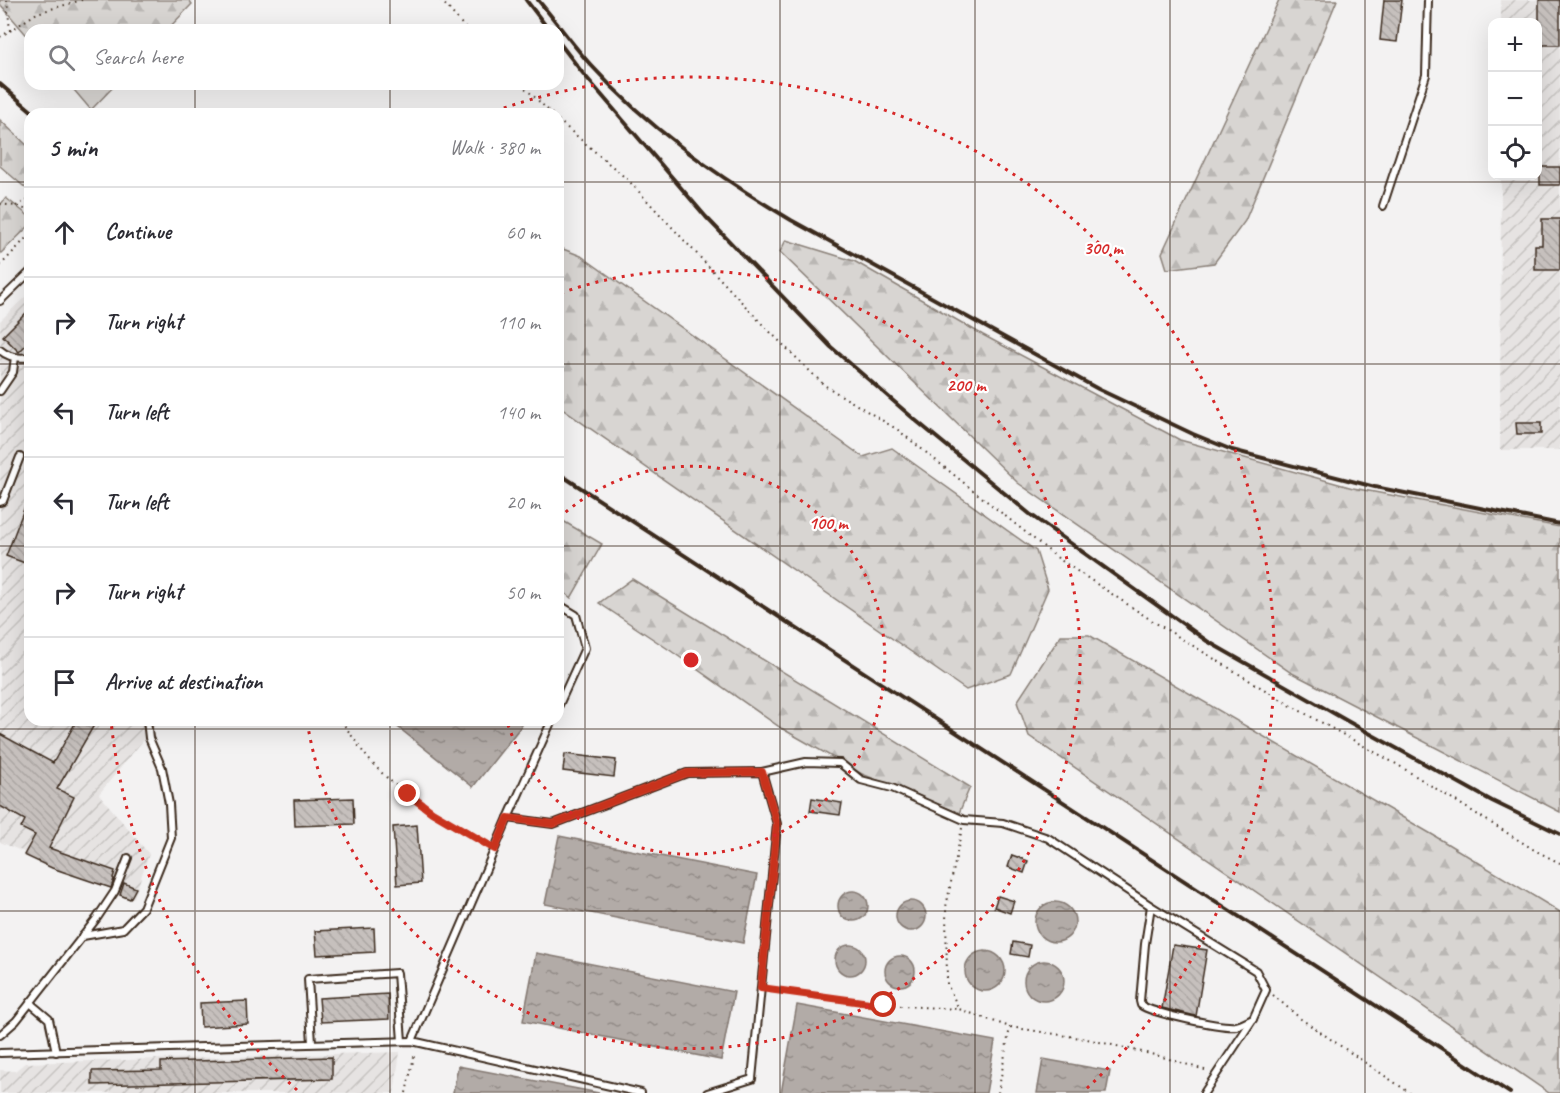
<!DOCTYPE html>
<meta charset="utf-8">
<style>
:root{--surface:#fff;--page:#f2f2f3;--text:#2b2b33;--muted:#7c7c81;--line:#e1e1e2}
body{margin:0;font-family:Caveat,sans-serif;background:var(--page);color:var(--text)}
.controls{position:absolute;right:18px;top:18px;display:grid;overflow:hidden;border-radius:12px;box-shadow:0 6px 24px #0002}
.controls button{width:54px;height:54px;display:grid;place-items:center;padding:0;border:0;border-bottom:2px solid var(--line);background:var(--surface);color:var(--text);font:30px sans-serif}
.stop{position:absolute;width:18px;height:18px;margin:-14px;border:4px solid #c8321e;border-radius:50%;background:#fff}
.stop.end{background:#c8321e;border-color:#fff;box-shadow:0 2px 6px #0008}
.list{margin:0;padding:0;list-style:none}
h2{display:flex;justify-content:space-between;align-items:center;height:78px;margin:0;padding:0 24px;font-size:26px}
h2 small{font-size:20px;font-weight:400;color:var(--muted)}
.list li{display:grid;grid-template-columns:39px 1fr auto;gap:18px;align-items:center;box-sizing:border-box;height:90px;padding:0 24px;border-top:2px solid var(--line)}
.list b{display:block;font-size:22px;white-space:nowrap}
.list em{font-size:20px;font-style:normal;color:var(--muted)}
.icon{flex:none;width:33px;height:33px;fill:none;stroke:currentColor;stroke-width:2;stroke-linecap:round;stroke-linejoin:round}
.map{position:relative;flex:none;width:1560px;height:1093px;overflow:hidden}
.search{position:absolute;background:var(--surface);box-shadow:0 6px 24px #0002;left:24px;top:24px;width:540px;height:66px;display:flex;align-items:center;gap:15px;box-sizing:border-box;padding:0 21px;border-radius:18px;color:var(--muted);font-size:22px}
.panel{position:absolute;background:var(--surface);box-shadow:0 6px 24px #0002;left:24px;top:108px;width:540px;height:618px;border-radius:18px}
.map>svg:first-child{display:block}
.industrial{fill:url(#industrial-furrows)}
.forest{fill:url(#forest-firs);stroke:#8a8078;stroke-width:1.5}
.water{fill:url(#water-ripples);stroke:#827770;stroke-width:1.5}
.building{fill:url(#building-back-hatch);stroke:#3b2a1e;stroke-width:1.5}
.lines{fill:none;stroke-linecap:round;stroke-linejoin:round}
.lane-casing{stroke:#3b2a1e;stroke-width:10}
.path{stroke:#3b2a1e;stroke-width:2;stroke-dasharray:1.5 4.5;stroke-linecap:butt}
.lane{stroke:#fff;stroke-width:6}
.rail{stroke:#3b2a1e;stroke-width:4}
.route{stroke:#c8321e;stroke-width:8}
.grid{fill:none;stroke:#3b2a1e;stroke-width:1.5;stroke-opacity:0.55}
.ring{fill:none;stroke:#d62828;stroke-width:3;stroke-dasharray:3 6}
.centre{fill:#d62828;stroke:#fff;stroke-width:3}
.ring-label{font-size:18px;text-anchor:middle;font-weight:bold;fill:#d62828;stroke:#fff;stroke-width:4.5;stroke-linejoin:round;paint-order:stroke}
</style>
<div class="map">
<svg width="1560" height="1093" viewBox="0 0 1560 1093">
<defs>
<pattern id="industrial-furrows" width="10" height="10" patternUnits="userSpaceOnUse" patternTransform="scale(1.5)"><rect width="10" height="10" fill="#e6e3e2"/><path d="M-1 1l2-2M0 10L10 0M9 11l2-2" fill="none" stroke="#c6c3c1"/></pattern>
<pattern id="forest-firs" width="22" height="20" patternUnits="userSpaceOnUse" patternTransform="scale(1.5)"><rect width="22" height="20" fill="#d8d5d2"/><path d="M5 1l3.5 6h-7zM16 11l3.5 6h-7z" fill="#bab7b4"/></pattern>
<pattern id="water-ripples" width="26" height="14" patternUnits="userSpaceOnUse" patternTransform="scale(1.5)"><rect width="26" height="14" fill="#b2aba7"/><path d="M2 4q2-2 4 0t4 0M15 11q2-2 4 0t4 0" fill="none" stroke="#928b87"/></pattern>
<pattern id="building-back-hatch" width="6" height="6" patternUnits="userSpaceOnUse" patternTransform="scale(1.5)"><rect width="6" height="6" fill="#c6c0bd"/><path d="M-1 5l2 2M0 0l6 6M5-1l2 2" fill="none" stroke="#aba5a2"/></pattern>
</defs>
<rect width="100%" height="100%" fill="#f3f2f2"/>
<filter id="ink" filterUnits="userSpaceOnUse"><feTurbulence type="fractalNoise" baseFrequency=".0167" numOctaves="2"/><feDisplacementMap in="SourceGraphic" scale="12" xChannelSelector="R" yChannelSelector="G"/><feConvolveMatrix kernelMatrix="1 2 1 2 8 2 1 2 1" color-interpolation-filters="sRGB"/></filter>
<g filter="url(#ink)">
<g class="industrial">
<polygon points="1501,0 1560,0 1560,450 1500,450 1501,176 1538,176 1538,22 1501,22"/>
<polygon points="30,292 30,720 160,720 99,794 149,854 134,898 0,842 0,321"/>
<polygon points="400,1052 394,1093 0,1093 0,1070 15,1071 25,1063"/>
</g>
<g class="forest">
<polygon points="0,0 189,0 192,4 167,30 30,30 30,39 0,4"/>
<polygon points="1279,0 1337,0 1245,221 1214,263 1167,269 1162,253"/>
<polygon points="69,84 116,84 91,110"/>
<polygon points="0,120 30,148 29,191 0,166"/>
<polygon points="6,198 30,217 30,225 0,254 0,205"/>
<polygon points="786,240 854,261 983,335 1180,440 1353,488 1560,527 1560,812 1290,672 1018,483 780,252"/>
<polygon points="558,247 581,256 863,457 892,448 1036,551 1048,589 1011,674 966,690 558,406"/>
<polygon points="558,518 602,544 571,598 558,587"/>
<polygon points="632,579 970,787 959,813 862,774 781,728 671,651 599,603"/>
<polygon points="1061,635 1089,635 1433,835 1560,912 1560,1093 1549,1093 1029,736 1017,702"/>
</g>
<g class="water">
<polygon points="389,720 516,720 522,725 473,787"/>
<polygon points="559,836 757,875 743,943 545,904"/>
<circle cx="853" cy="906" r="15"/>
<circle cx="911" cy="916" r="15"/>
<circle cx="1055" cy="922" r="20"/>
<circle cx="850" cy="960" r="15"/>
<circle cx="985" cy="971" r="20"/>
<polygon points="536,953 734,992 721,1060 523,1021"/>
<circle cx="900" cy="971" r="15"/>
<circle cx="1044" cy="981" r="20"/>
<polygon points="797,1005 995,1041 986,1093 781,1093"/>
<polygon points="1043,1059 1110,1071 1106,1093 1037,1093"/>
<polygon points="458,1066 599,1093 453,1093"/>
</g>
<g class="building">
<polygon points="1384,0 1402,0 1397,42 1380,40"/>
<rect x="1539" y="0" width="21" height="45"/>
<rect x="1540" y="167" width="20" height="18"/>
<polygon points="1542,219 1560,219 1560,270 1535,270 1535,245 1542,245"/>
<polygon points="30,309 30,341 19,352 3,336"/>
<polygon points="1516,423 1541,423 1541,434 1517,434"/>
<polygon points="29,496 30,496 30,565 6,556"/>
<polygon points="77,720 97,720 57,789 74,797 49,848 115,871 113,878 114,879 111,888 52,868 24,855 35,835 21,828 25,820 0,806 0,734 53,763"/>
<polygon points="565,754 616,760 614,777 563,771"/>
<polygon points="353,798 354,824 295,826 294,800"/>
<polygon points="812,798 842,803 840,815 810,811"/>
<polygon points="417,825 421,883 397,885 393,827"/>
<polygon points="1012,855 1028,861 1024,873 1008,867"/>
<polygon points="124,883 136,888 130,899 120,895"/>
<polygon points="998,896 1014,901 1010,913 994,907"/>
<polygon points="374,928 375,952 317,955 315,931"/>
<polygon points="1013,942 1030,945 1028,957 1011,954"/>
<polygon points="1173,945 1207,950 1196,1016 1162,1008"/>
<polygon points="388,994 389,1019 321,1022 319,998"/>
<polygon points="247,1001 248,1024 201,1027 200,1003"/>
<polygon points="332,1057 332,1079 92,1085 92,1071 161,1070 161,1062"/>
</g>
<g class="lines">
<g class="lane-casing">
<g id="lane">
<polyline points="1383,206 1426,75 1428,0"/>
<polyline points="0,301 30,272"/>
<path d="M0 350C8 357 19 359 30 357"/>
<polyline points="0,391 13,372 15,357"/>
<polyline points="0,502 3,501 20,457"/>
<polyline points="558,604 576,615 585,648 558,707"/>
<path d="M762 772 806 762 840 763 861 780 892 788 964 820 1003 823 1048 838 1151 906 1145 944 1140 1001 1141 1005C1151 1013 1223 1028 1236 1026 1242 1025 1248 1021 1253 1019L1266 990 1256 971 1151 906"/>
<polyline points="508,818 553,824 687,773 762,772 777,824 752,1079 707,1093"/>
<polyline points="83,936 123,929 143,908 171,838 169,804 162,768 149,738 147,720"/>
<polyline points="30,1003 49,1019 56,1052"/>
<polyline points="0,1035 16,1021 97,918 115,891 128,858"/>
<polyline points="412,1041 508,818 552,720"/>
<polyline points="312,1043 308,979 397,973 402,1041"/>
<polyline points="0,1053 412,1041 641,1093"/>
<polyline points="1204,1093 1253,1019"/>
</g>
</g>
<g class="path">
<polyline points="441,0 467,30"/>
<polyline points="10,31 37,13 82,0"/>
<polyline points="0,37 10,31 7,0"/>
<polyline points="521,84 552,114"/>
<polyline points="558,120 628,180 763,325 824,385 898,430 1059,559 1151,620 1288,704 1398,765 1536,851 1560,863"/>
<polyline points="0,204 16,206 30,211"/>
<polyline points="16,206 30,198"/>
<polyline points="0,266 30,234"/>
<path d="M343 720 344 725C354 738 363 754 375 766 406 799 447 821 486 844"/>
<polyline points="962,828 946,907 947,984 959,1009 1010,1027 1087,1039 1159,1056 1208,1071"/>
<polyline points="769,990 884,1005 959,1009"/>
<polyline points="1273,995 1301,1019 1410,1093"/>
<polyline points="406,1093 415,1052"/>
<polyline points="998,1093 1010,1027"/>
</g>
<use href="#lane" class="lane"/>
<g class="rail">
<polyline points="526,0 549,30"/>
<path d="M538 0C556 21 572 44 590 64 648 128 717 176 791 220L1098 389 1193 434 1232 450 1375 487 1560 524"/>
<polyline points="558,41 581,71 706,217 831,347 914,419 1031,515 1207,641 1349,722 1492,801 1560,834"/>
<polyline points="0,84 35,114"/>
<polyline points="558,473 1510,1093"/>
</g>
</g>
</g>
<g class="lines" filter="url(#ink)">
<polyline class="route" points="408,794 432,812 495,849 508,818 553,824 687,773 762,772 777,824 761,988 884,1005"/>
</g>
<path class="grid" d="M195 0V30M390 0V30M585 0V1093M780 0V1093M975 0V1093M1170 0V1093M1365 0V1093M195 84V114M390 84V114M0 182H30M558 182H1560M0 364H30M558 364H1560M0 546H30M558 546H1560M195 720V1093M390 720V1093M0 729H1560M0 911H1560"/>
<g class="ring">
<path d="M559 518A194 194 0 1 1 507 722"/>
<path d="M561 293A389 389 0 1 1 307 721"/>
<path d="M297 1090A583 583 0 0 1 111 721M487 114A583 583 0 0 1 1085 1090"/>
</g>
<circle cx="691" cy="660" r="9" class="centre"/>
<g class="ring-label">
<text x="1103" y="254">300 m</text>
<text x="966" y="391">200 m</text>
<text x="828" y="529">100 m</text>
</g>
</svg>
<div class="controls">
<button>+</button>
<button>−</button>
<button><svg class="icon" aria-label="locate" viewBox="0 0 24 24"><circle cx="12" cy="12" r="6"/><path d="M12 2v4M12 18v4M2 12h4M18 12h4"/></svg></button>
</div>
<div class="stop" style="left:884px;top:1005px"></div>
<div class="stop end" style="left:408px;top:794px"></div>
<div class="search"><svg class="icon" aria-label="search" viewBox="0 0 24 24"><circle cx="10" cy="10" r="6"/><path d="M15 15l6 6"/></svg>Search here</div>
<section class="panel">
<h2>5 min<small>Walk · 380 m</small></h2>
<ul class="list">
<li><svg class="icon" aria-label="ahead" viewBox="0 0 24 24"><path d="M12 20V5M6 11l6-6 6 6"/></svg><div><b>Continue</b></div><em>60 m</em></li>
<li><svg class="icon" aria-label="right" viewBox="0 0 24 24"><path d="M7 20v-9h11M14 6l5 5-5 5"/></svg><div><b>Turn right</b></div><em>110 m</em></li>
<li><svg class="icon" aria-label="left" viewBox="0 0 24 24"><path d="M17 20v-9H6M10 6l-5 5 5 5"/></svg><div><b>Turn left</b></div><em>140 m</em></li>
<li><svg class="icon" aria-label="left" viewBox="0 0 24 24"><path d="M17 20v-9H6M10 6l-5 5 5 5"/></svg><div><b>Turn left</b></div><em>20 m</em></li>
<li><svg class="icon" aria-label="right" viewBox="0 0 24 24"><path d="M7 20v-9h11M14 6l5 5-5 5"/></svg><div><b>Turn right</b></div><em>50 m</em></li>
<li><svg class="icon" aria-label="arrive" viewBox="0 0 24 24"><path d="M6 21V4h12l-3 4 3 4H6"/></svg><div><b>Arrive at destination</b></div></li>
</ul>
</section>
</div>
